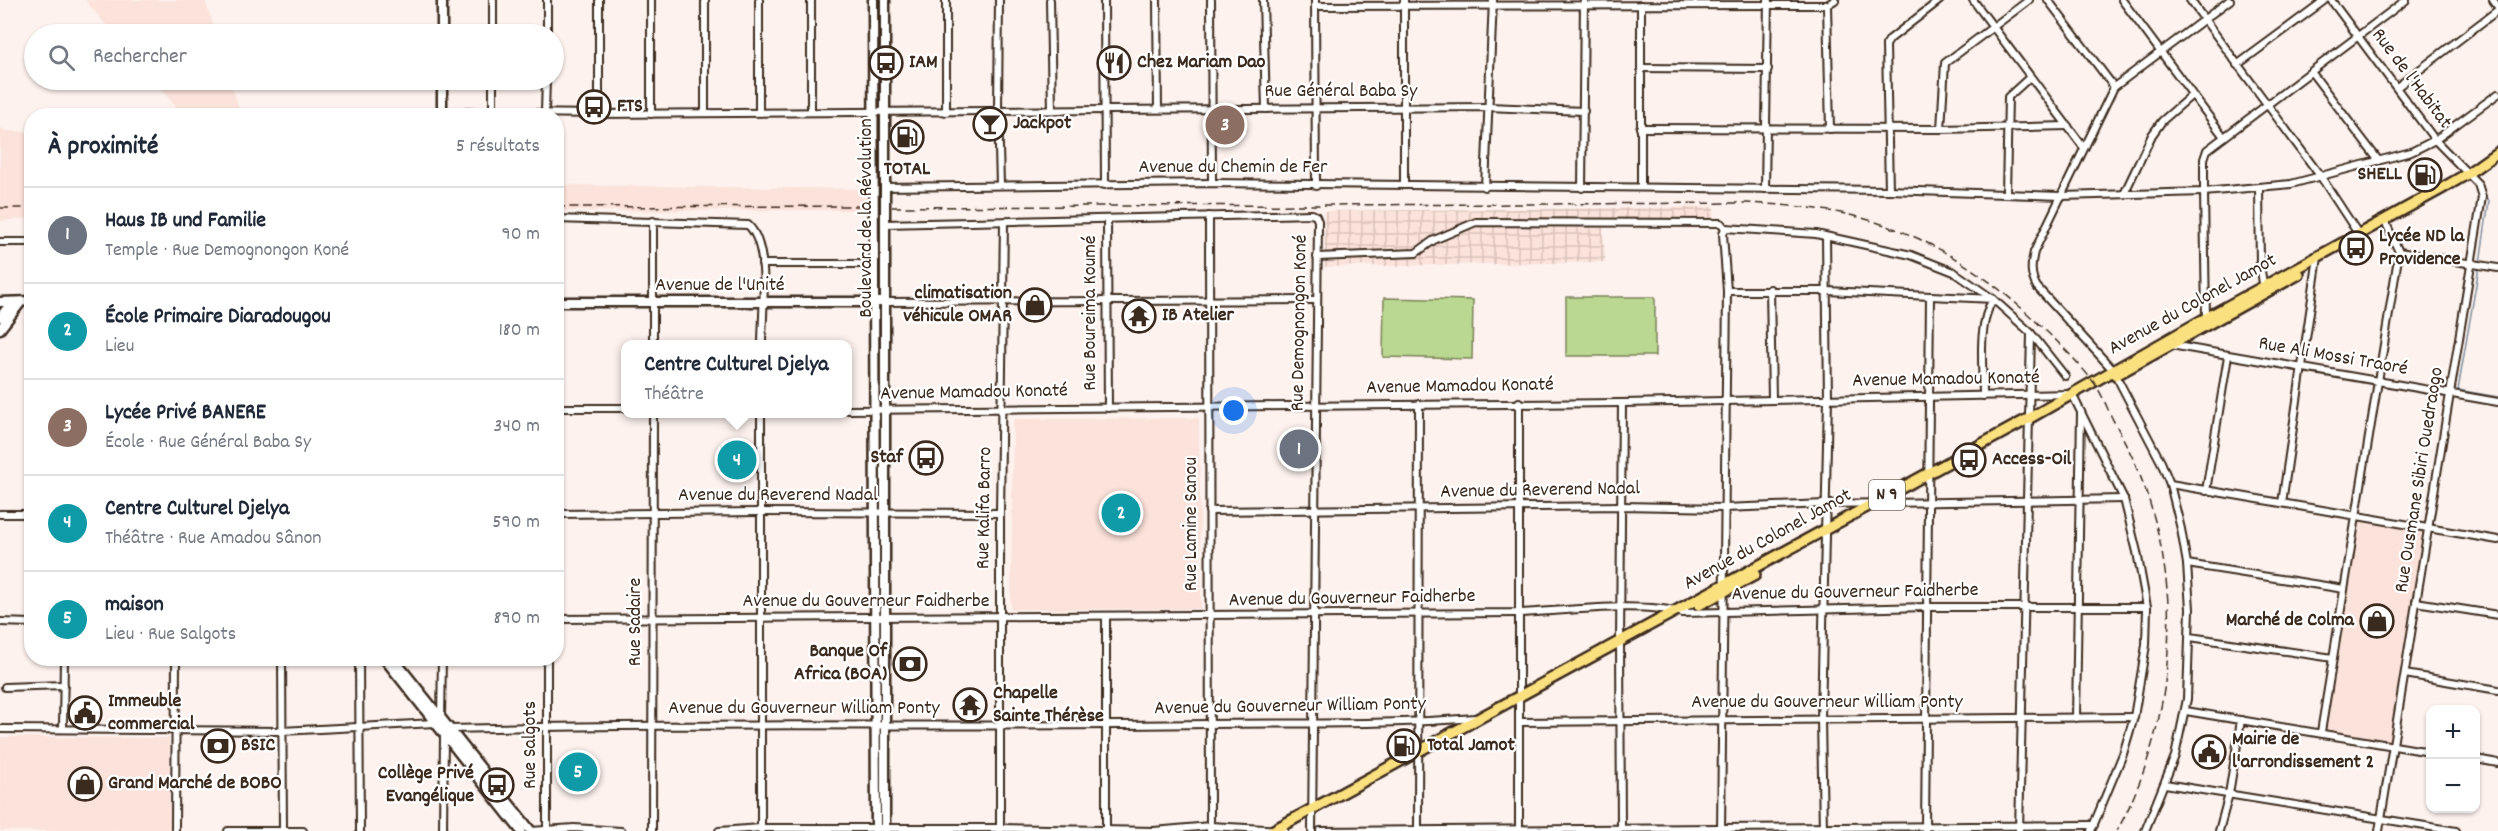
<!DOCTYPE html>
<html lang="fr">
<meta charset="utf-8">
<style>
:root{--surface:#fff;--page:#f6f6f7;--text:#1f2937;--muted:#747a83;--line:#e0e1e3;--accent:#3b2a1e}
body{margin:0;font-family:Dekko,sans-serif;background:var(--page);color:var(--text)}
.controls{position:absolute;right:18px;bottom:18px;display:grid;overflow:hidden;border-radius:12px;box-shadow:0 2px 4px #0004}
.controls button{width:54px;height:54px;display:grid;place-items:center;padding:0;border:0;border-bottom:2px solid var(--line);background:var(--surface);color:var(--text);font:30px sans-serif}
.you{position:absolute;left:1234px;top:411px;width:21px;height:21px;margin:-15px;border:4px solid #fff;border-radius:50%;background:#1a73e8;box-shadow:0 0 0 9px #1a73e833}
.badge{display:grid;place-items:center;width:39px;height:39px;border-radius:50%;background:var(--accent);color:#fff;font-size:20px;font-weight:700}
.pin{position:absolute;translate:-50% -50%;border:3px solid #fff;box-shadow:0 2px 6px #0006}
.popup{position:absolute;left:621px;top:340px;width:231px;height:78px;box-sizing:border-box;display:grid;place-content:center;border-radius:12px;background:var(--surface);filter:drop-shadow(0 2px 4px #0005);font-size:20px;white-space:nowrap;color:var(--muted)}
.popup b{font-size:22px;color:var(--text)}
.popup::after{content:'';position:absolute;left:50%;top:100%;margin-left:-12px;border:12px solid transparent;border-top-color:var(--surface)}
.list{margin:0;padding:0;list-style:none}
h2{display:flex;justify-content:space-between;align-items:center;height:78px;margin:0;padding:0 24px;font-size:26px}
h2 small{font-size:20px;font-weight:400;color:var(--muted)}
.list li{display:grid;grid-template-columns:39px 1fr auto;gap:18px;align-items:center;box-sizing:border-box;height:96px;padding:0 24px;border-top:2px solid var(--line)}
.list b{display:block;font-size:22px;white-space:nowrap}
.list p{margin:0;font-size:20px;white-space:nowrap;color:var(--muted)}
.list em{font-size:20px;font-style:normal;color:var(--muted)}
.icon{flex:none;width:33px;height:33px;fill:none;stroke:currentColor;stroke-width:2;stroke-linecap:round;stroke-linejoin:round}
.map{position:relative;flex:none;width:2498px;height:831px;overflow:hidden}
.search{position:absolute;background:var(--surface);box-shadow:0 2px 4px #0004;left:24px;top:24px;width:540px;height:66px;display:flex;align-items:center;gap:15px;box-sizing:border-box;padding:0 21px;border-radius:33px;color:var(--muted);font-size:22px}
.panel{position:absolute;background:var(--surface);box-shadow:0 2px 4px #0004;left:24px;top:108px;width:540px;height:558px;border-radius:24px}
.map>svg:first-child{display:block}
.built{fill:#fbe2da}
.industrial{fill:url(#industrial-grid)}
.pitch{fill:#bad891;stroke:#7a8158;stroke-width:1.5}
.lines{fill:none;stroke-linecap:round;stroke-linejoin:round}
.stream{stroke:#8091a1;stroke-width:1.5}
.street-casing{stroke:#3b2a1e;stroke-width:10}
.secondary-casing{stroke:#3b2a1e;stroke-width:13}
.primary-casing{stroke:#3b2a1e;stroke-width:14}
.street{stroke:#fff;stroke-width:6}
.secondary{stroke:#fff;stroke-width:8}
.primary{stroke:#fbe080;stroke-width:9}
.rail{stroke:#3b2a1e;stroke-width:1.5;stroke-dasharray:9 4.5;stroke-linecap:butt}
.labels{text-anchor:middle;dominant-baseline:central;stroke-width:4.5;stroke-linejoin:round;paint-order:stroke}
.shield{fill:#fff;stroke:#766a62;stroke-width:1.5}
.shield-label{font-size:18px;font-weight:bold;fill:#3b2a1e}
.poi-label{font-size:20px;font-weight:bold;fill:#3b2a1e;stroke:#fff;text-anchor:start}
.street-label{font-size:20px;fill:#3b2a1e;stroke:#fff}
</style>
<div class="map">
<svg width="2498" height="831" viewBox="0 0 2498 831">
<defs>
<pattern id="industrial-grid" width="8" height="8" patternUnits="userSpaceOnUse" patternTransform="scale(1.5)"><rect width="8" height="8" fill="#fbe2da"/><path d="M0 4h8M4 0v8" fill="none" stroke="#d8c2bb"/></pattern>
</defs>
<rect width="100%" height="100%" fill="#fdf2ee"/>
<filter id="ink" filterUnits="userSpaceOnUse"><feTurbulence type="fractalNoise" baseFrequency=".0167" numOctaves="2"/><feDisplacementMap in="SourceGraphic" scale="12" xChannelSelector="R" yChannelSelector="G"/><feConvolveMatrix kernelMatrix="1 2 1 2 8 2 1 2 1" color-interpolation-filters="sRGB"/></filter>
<g filter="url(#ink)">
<g class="built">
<polygon points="85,0 205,0 216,34 114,34"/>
<polygon points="153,80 230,80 241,115 183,115"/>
<polygon points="0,127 5,131 31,132 31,218 0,221"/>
<polygon points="557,185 866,189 867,210 557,211"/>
<polygon points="1199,418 1201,609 1011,609 1013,419"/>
<polygon points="2356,517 2428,529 2394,746 2321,732"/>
<polygon points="0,737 169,738 170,831 0,831"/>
</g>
<polygon class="industrial" points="1714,207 1714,225 1603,226 1605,262 1325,267 1324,211"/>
<g class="pitch">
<rect x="1566" y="297" width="89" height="59"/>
<polygon points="1384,298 1473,300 1472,359 1383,357"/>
</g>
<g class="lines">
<g class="stream">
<polyline points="2480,263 2489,201 2487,199"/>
<polyline points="2479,267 2458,390 2498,397"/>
</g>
<g class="street-casing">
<g id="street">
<polyline points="651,0 651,114"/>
<polyline points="705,0 705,113"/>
<polyline points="811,0 811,112"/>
<polyline points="999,0 998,110 1000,185"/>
<polyline points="1050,0 1052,110"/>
<polyline points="1104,0 1105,185"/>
<polyline points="1157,0 1158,109"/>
<polyline points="1211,0 1212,183"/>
<polyline points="1263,0 1266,109"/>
<polyline points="1315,0 1316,186"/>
<polyline points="1404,0 1404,185"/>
<polyline points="1973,0 2084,148"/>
<polyline points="2048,0 2114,87"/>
<polyline points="2122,0 2224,137"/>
<polyline points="2190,0 2321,177 2359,235"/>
<polyline points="2331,0 2435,140 2478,184 2482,197 2379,831"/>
<polyline points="2493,0 2498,7"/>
<polyline points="1641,5 1641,187"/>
<polyline points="1827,5 1830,129"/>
<polyline points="1315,6 1827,5 1835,0"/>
<polyline points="493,34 493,0"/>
<polyline points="547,34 547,0"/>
<polyline points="2237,65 2325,0"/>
<polyline points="1641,68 1768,69"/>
<polyline points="2312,73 2379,161"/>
<polyline points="2397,87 2498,10"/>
<polyline points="442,112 599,114 1488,107 1584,111"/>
<polyline points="493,112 493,80"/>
<polyline points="545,112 546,80"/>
<polyline points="759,112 759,0"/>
<polyline points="946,112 946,0"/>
<polyline points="599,114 599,0"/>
<polyline points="1640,128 1941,129 2068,126"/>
<polyline points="1941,129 1945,63 2029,0"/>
<polyline points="884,187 1212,183 1889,190 2061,196 2204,192 2291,184 2411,152 2435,140 2498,94"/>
<polyline points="1485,187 1493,0"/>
<polyline points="1582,188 1584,0"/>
<polyline points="2259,188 2260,265 2264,289"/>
<polyline points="1765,189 1768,0"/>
<polyline points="1889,190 1886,45 1890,39 1940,0"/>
<polyline points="2006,194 2008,97 2030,77"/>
<polyline points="2124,194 2152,135 2162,121 2192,95"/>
<polyline points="1209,216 1210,831"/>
<path d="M556 219 748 225C771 246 762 314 762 344"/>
<polyline points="1107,219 1108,408"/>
<polyline points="884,224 1312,214 1316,216 1318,221 1312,831"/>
<polyline points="0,242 32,242"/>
<polyline points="2399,252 2498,268"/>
<polyline points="1317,257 1416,253 1434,240 1476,222 1721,223 1725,228"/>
<polyline points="762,264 875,264"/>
<polyline points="1770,289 1772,399"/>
<path d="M1727 291H1827L1993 299C1977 326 1983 365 1983 396"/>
<polyline points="884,302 1317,300"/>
<polyline points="2206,318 2204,192 2204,159 2207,150 2406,0"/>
<polyline points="653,344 653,221"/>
<polyline points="2171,345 2498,402"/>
<polyline points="1519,402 1519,830"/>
<polyline points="556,408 626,408"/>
<polyline points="848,410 1622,403 2072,394 2124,499 2137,552 2147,607 2146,645 2134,717 2123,754 2091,831"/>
<polyline points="761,414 761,830"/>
<polyline points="2170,484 2498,540"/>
<polyline points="2206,491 2228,356"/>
<polyline points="2282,503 2318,257"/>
<polyline points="1209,511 1622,506 1724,508 1825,504 2124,499"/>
<polyline points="0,514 32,514"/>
<polyline points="556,514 760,512 1000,513"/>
<polyline points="2187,564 2344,589"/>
<polyline points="2416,602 2498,615"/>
<path d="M556 619 1519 613C1565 611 1641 601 1683 613L1928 607H2147"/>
<polyline points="0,622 32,623"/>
<polyline points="2190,637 2333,658"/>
<polyline points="282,658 283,831"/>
<polyline points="359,658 360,831"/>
<polyline points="547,658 547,831"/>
<polyline points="2405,674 2498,690"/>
<polyline points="5,687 64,685"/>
<polyline points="2186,711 2430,752"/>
<polyline points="2076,718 2081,412"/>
<polyline points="1519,722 2134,717"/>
<polyline points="0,729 281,731 435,723 441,718 442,658"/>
<polyline points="63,729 64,658"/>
<polyline points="2321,732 2399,252 2385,221"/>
<polyline points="2476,759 2498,763"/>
<polyline points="2165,784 2456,831"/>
<polyline points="1621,828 1620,642 1622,403"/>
<polyline points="175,831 176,658"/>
<polyline points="228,831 303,831"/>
<path d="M443 831 444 735 450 729C702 722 955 728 1208 724 1297 723 1386 725 1476 718"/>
<polyline points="531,831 574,828 621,831"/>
<polyline points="652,831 653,414"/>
<polyline points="719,831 761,828 1000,828 1154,831 1210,826 1284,830"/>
<polyline points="1000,831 1000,513 1004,222"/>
<polyline points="1106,831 1106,618"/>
<polyline points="1320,831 2094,825"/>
<polyline points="1418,831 1419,404"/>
<polyline points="1721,831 1727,291 1723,234 1725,228 1816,234 1911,255 1954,272 1993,299 2031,333 2065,376"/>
<polyline points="1823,831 1821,719 1828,398 1826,237"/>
<polyline points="1925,831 1930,296"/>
<polyline points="2019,831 2031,334"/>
<path d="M2145 831 2175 756 2187 699 2190 609 2187 564 2181 529 2170 484 2161 462 2113 370 2037 287C2030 275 2031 265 2034 252L2114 87 2230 0"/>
<polyline points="2219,831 2229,794 2241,720"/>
</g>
</g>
<g class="secondary-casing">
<g id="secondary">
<polyline points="442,0 442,34"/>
<polyline points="873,0 876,831"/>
<polyline points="885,0 885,831"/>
<polyline points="442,80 442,116"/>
<polyline points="0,302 32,301"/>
<polyline points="556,302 881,302"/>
<polyline points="0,317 12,302"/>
<polyline points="0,329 21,302"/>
<polyline points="384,658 521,831"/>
<polyline points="393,658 531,831"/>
</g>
</g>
<g class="primary-casing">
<g id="primary">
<polyline points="2116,375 2299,274"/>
<polyline points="1699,605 1755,575"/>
<polyline points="1272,831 2028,419 2206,318 2441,189 2467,174 2498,152"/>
</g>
</g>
<use href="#street" class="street"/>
<use href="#secondary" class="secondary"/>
<use href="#primary" class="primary"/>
<g class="rail">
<polyline points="556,207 866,206"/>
<path d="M892 207 1746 203C1795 205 1846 210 1893 228 1944 247 1989 278 2029 315 2052 336 2076 359 2095 384 2102 394 2107 408 2113 420 2187 546 2186 703 2117 831"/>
<polyline points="0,208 32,208"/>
</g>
</g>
</g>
<defs>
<g id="bus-ring" transform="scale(1.725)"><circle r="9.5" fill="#fff" stroke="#3b2a1e" stroke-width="1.5"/><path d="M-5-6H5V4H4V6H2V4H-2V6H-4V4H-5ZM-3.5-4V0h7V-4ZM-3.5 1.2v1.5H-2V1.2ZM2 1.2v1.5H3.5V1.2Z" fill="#3b2a1e"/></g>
<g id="restaurant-ring" transform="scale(1.725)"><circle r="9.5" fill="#fff" stroke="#3b2a1e" stroke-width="1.5"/><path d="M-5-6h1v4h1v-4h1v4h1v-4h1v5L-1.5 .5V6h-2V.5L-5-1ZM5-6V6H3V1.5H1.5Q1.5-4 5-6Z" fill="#3b2a1e"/></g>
<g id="bar-ring" transform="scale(1.725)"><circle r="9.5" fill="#fff" stroke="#3b2a1e" stroke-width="1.5"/><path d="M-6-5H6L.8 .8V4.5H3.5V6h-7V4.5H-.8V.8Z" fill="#3b2a1e"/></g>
<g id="fuel-ring" transform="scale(1.725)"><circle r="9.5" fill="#fff" stroke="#3b2a1e" stroke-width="1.5"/><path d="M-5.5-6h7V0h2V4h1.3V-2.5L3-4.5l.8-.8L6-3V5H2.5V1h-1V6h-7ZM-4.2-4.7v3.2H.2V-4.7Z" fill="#3b2a1e"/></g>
<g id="shop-ring" transform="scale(1.725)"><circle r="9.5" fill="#fff" stroke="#3b2a1e" stroke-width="1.5"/><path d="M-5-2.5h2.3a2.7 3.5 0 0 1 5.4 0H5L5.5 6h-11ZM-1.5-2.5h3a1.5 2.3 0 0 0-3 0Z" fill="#3b2a1e"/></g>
<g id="temple-ring" transform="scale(1.725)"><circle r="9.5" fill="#fff" stroke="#3b2a1e" stroke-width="1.5"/><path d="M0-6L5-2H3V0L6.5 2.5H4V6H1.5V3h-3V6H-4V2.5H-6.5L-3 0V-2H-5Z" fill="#3b2a1e"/></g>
<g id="bank-ring" transform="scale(1.725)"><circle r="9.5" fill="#fff" stroke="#3b2a1e" stroke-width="1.5"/><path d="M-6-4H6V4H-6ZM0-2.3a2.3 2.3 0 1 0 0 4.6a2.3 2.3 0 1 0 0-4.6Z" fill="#3b2a1e"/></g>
<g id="civic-ring" transform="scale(1.725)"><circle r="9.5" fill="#fff" stroke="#3b2a1e" stroke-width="1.5"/><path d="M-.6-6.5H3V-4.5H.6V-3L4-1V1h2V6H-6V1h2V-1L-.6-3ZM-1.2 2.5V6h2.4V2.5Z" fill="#3b2a1e"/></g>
</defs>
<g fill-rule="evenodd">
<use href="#bus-ring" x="886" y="63"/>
<use href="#restaurant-ring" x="1114" y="63"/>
<use href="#bus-ring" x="594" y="107"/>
<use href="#bar-ring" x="990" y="124"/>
<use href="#fuel-ring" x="907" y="137"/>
<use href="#fuel-ring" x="2425" y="175"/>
<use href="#bus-ring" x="2356" y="248"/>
<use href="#shop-ring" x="1035" y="305"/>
<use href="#temple-ring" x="1139" y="316"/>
<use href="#bus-ring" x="926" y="458"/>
<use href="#bus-ring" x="1969" y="460"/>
<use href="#shop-ring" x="2377" y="621"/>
<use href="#bank-ring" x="910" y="664"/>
<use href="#temple-ring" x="970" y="705"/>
<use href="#civic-ring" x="85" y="713"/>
<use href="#bank-ring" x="218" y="746"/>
<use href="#fuel-ring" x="1404" y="746"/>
<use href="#civic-ring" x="2209" y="752"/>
<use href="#shop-ring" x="85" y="784"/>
<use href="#bus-ring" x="497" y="785"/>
</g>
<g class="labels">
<rect class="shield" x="1869" y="480" width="36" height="30" rx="4.5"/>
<g class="shield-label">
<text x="1887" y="495">N 9</text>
</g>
<g class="poi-label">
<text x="909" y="63">IAM</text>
<text x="1137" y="63">Chez Mariam Dao</text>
<text x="617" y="107">FTS</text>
<text x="1013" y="124">Jackpot</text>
<text x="907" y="170" text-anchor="middle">TOTAL</text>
<text x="2402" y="175" text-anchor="end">SHELL</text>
<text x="2379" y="237">Lycée ND la<tspan x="2379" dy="23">Providence</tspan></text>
<text x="1012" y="294" text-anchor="end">climatisation<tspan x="1012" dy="23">véhicule OMAR</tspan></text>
<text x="1162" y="316">IB Atelier</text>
<text x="903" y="458" text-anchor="end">Staf</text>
<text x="1992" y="460">Access-Oil</text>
<text x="2354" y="621" text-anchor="end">Marché de Colma</text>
<text x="887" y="652" text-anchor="end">Banque Of<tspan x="887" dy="23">Africa (BOA)</tspan></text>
<text x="993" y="694">Chapelle<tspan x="993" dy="23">Sainte Thérèse</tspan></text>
<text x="108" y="702">Immeuble<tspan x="108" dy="23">commercial</tspan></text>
<text x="2232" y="740">Mairie de<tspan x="2232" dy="23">l'arrondissement 2</tspan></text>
<text x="241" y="746">BSIC</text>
<text x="1427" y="746">Total Jamot</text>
<text x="474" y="774" text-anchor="end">Collège Privé<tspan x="474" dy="23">Evangélique</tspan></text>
<text x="108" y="784">Grand Marché de BOBO</text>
</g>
<g class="street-label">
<text transform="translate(2411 79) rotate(53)">Rue de l'Habitat</text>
<text x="1341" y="92">Rue Général Baba Sy</text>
<text x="1233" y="168">Avenue du Chemin de Fer</text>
<text transform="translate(867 218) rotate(-90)">Boulevard de la Révolution</text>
<text x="720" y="286">Avenue de l'Unité</text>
<text transform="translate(2193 305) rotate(-29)">Avenue du Colonel Jamot</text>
<text transform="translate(1091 313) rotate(-90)">Rue Boureima Koumé</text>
<text transform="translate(1300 323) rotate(-89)">Rue Demognongon Koné</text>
<text transform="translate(2333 357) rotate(10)">Rue Ali Mossi Traoré</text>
<text transform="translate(1946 380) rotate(-1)">Avenue Mamadou Konaté</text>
<text transform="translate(1460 387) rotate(-1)">Avenue Mamadou Konaté</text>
<text transform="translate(974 393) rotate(-1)">Avenue Mamadou Konaté</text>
<text transform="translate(2420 480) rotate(-81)">Rue Ousmane Sibiri Ouedraogo</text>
<text transform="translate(1540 491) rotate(-1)">Avenue du Reverend Nadal</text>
<text x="778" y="496">Avenue du Reverend Nadal</text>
<text transform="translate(985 508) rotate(-89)">Rue Kalifa Barro</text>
<text transform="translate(1192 524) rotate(-90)">Rue Lamine Sanou</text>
<text transform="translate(1768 540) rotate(-29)">Avenue du Colonel Jamot</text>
<text transform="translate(1855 593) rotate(-1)">Avenue du Gouverneur Faidherbe</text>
<text transform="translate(1352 599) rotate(-1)">Avenue du Gouverneur Faidherbe</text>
<text x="866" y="602">Avenue du Gouverneur Faidherbe</text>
<text transform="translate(636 622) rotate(-90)">Rue Sadaire</text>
<text x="1827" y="703">Avenue du Gouverneur William Ponty</text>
<text transform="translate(1290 707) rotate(-1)">Avenue du Gouverneur William Ponty</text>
<text x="804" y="709">Avenue du Gouverneur William Ponty</text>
<text transform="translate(531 745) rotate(-90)">Rue Salgots</text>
</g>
</g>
</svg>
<div class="controls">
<button>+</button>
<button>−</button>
</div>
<div class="you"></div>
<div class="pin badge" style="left:1299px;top:449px;background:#6b7280">1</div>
<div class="pin badge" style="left:1121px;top:513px;background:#0f9aa8">2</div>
<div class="pin badge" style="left:1225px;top:125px;background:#8d6e63">3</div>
<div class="pin badge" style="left:737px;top:460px;background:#0f9aa8">4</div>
<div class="popup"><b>Centre Culturel Djelya</b>Théâtre</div>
<div class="pin badge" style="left:578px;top:772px;background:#0f9aa8">5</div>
<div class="search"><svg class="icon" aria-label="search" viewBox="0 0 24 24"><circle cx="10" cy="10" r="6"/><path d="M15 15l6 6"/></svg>Rechercher</div>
<section class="panel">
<h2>À proximité<small>5 résultats</small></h2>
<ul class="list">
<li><span class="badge" style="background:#6b7280">1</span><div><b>Haus IB und Familie</b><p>Temple · Rue Demognongon Koné</p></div><em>90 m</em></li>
<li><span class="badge" style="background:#0f9aa8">2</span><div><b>École Primaire Diaradougou</b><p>Lieu</p></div><em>180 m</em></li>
<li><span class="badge" style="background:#8d6e63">3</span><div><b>Lycée Privé BANERE</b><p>École · Rue Général Baba Sy</p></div><em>340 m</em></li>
<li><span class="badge" style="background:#0f9aa8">4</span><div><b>Centre Culturel Djelya</b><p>Théâtre · Rue Amadou Sânon</p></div><em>590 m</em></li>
<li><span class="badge" style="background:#0f9aa8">5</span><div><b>maison</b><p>Lieu · Rue Salgots</p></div><em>890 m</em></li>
</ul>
</section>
</div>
